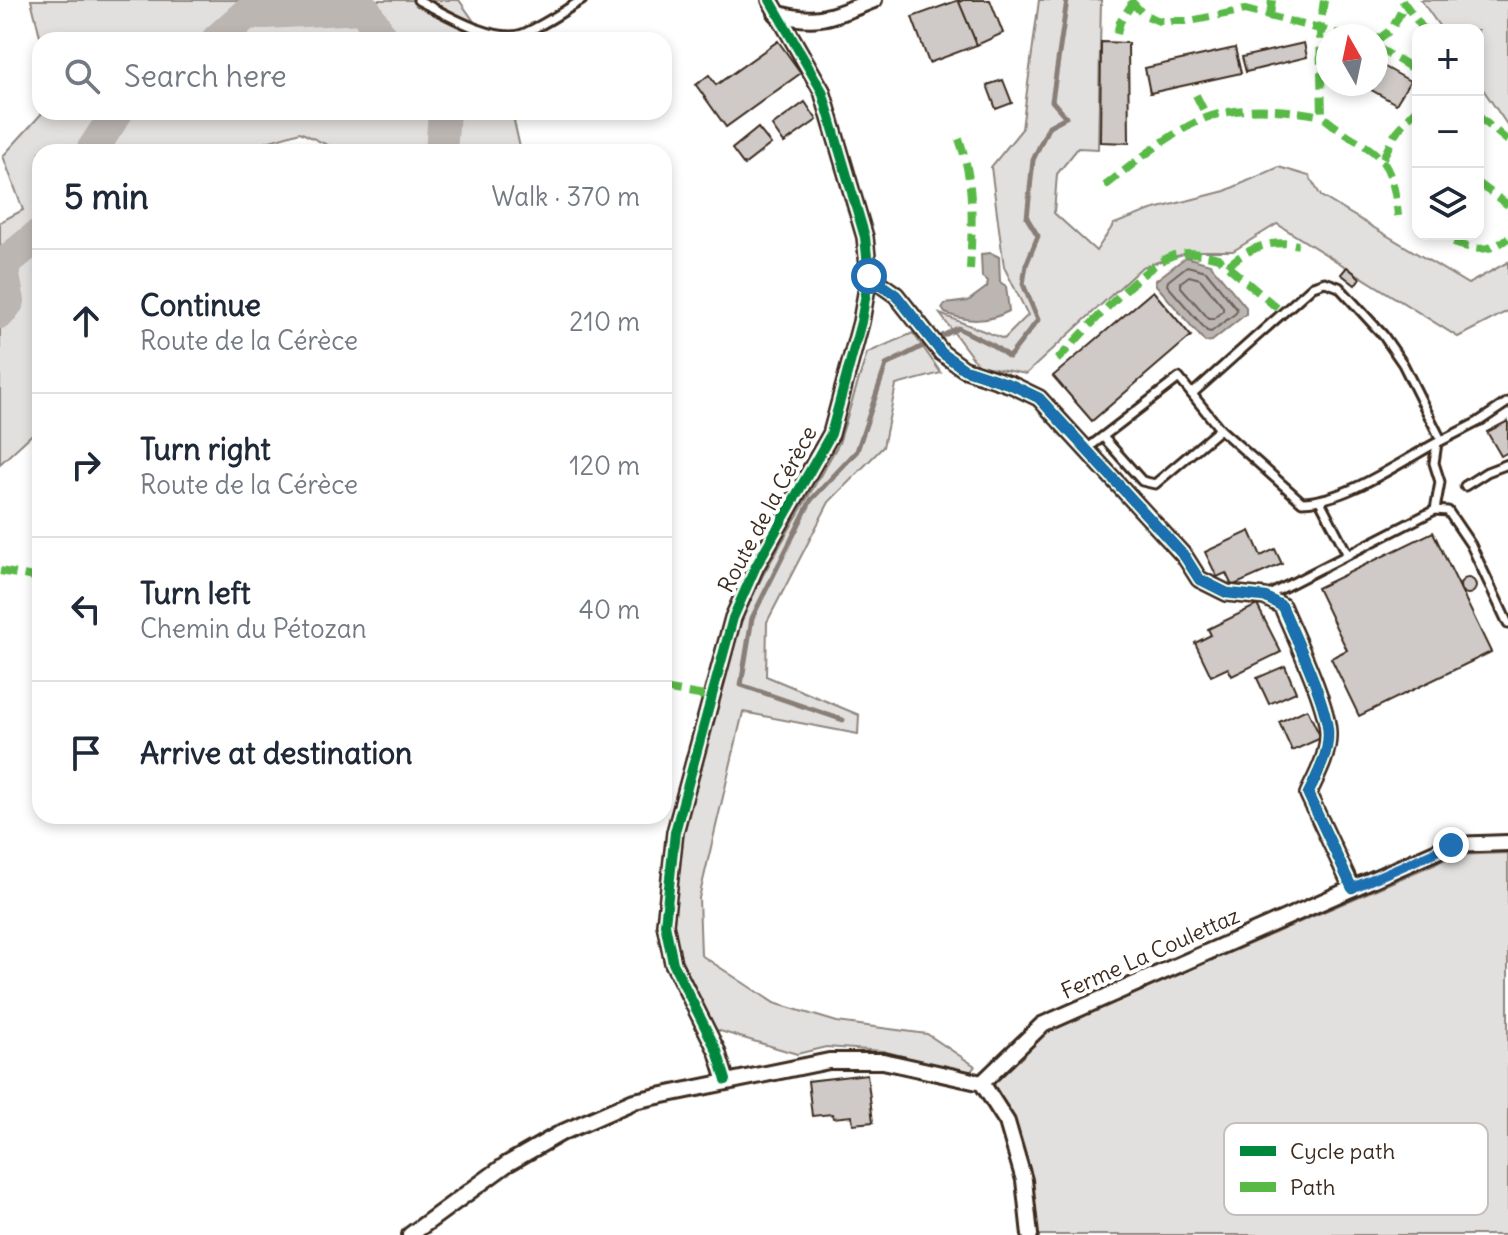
<!DOCTYPE html>
<meta charset="utf-8">
<style>
:root{--surface:#fff;--page:#f6f6f7;--text:#1f2937;--muted:#747a83;--line:#e0e1e3}
body{margin:0;font-family:Delius,sans-serif;background:var(--page);color:var(--text)}
.controls{position:absolute;right:24px;top:24px;display:grid;overflow:hidden;border-radius:16px;box-shadow:0 4px 12px #0003}
.controls button{width:72px;height:72px;display:grid;place-items:center;padding:0;border:0;border-bottom:2px solid var(--line);background:var(--surface);color:var(--text);font:40px sans-serif}
.compass{position:absolute;left:1316px;top:24px;width:72px;height:72px;border-radius:50%;background:var(--surface);box-shadow:0 4px 12px #0003;rotate:351deg}
.stop{position:absolute;width:24px;height:24px;margin:-18px;border:6px solid #1f6fb2;border-radius:50%;background:#fff}
.stop.end{background:#1f6fb2;border-color:#fff;box-shadow:0 2px 8px #0008}
.list{margin:0;padding:0;list-style:none}
h2{display:flex;justify-content:space-between;align-items:center;height:104px;margin:0;padding:0 32px;font-size:34px}
h2 small{font-size:26px;font-weight:400;color:var(--muted)}
.list li{display:grid;grid-template-columns:52px 1fr auto;gap:24px;align-items:center;box-sizing:border-box;height:144px;padding:0 32px;border-top:2px solid var(--line)}
.list b{display:block;font-size:30px;white-space:nowrap}
.list p{margin:0;font-size:26px;white-space:nowrap;color:var(--muted)}
.list em{font-size:26px;font-style:normal;color:var(--muted)}
.icon{flex:none;width:44px;height:44px;fill:none;stroke:currentColor;stroke-width:2;stroke-linecap:round;stroke-linejoin:round}
.map{position:relative;flex:none;width:1508px;height:1235px;overflow:hidden}
.search{position:absolute;background:var(--surface);box-shadow:0 4px 12px #0003;left:32px;top:32px;width:640px;height:88px;display:flex;align-items:center;gap:20px;box-sizing:border-box;padding:0 28px;border-radius:24px;color:var(--muted);font-size:30px}
.panel{position:absolute;background:var(--surface);box-shadow:0 4px 12px #0003;left:32px;top:144px;width:640px;height:680px;border-radius:24px}
.map>svg:first-child{display:block}
.green{fill:#e2e0de;stroke:#8e857e;stroke-width:2}
.water{fill:#bcb6b3;stroke:#887e77;stroke-width:2}
.lines{fill:none;stroke-linecap:round;stroke-linejoin:round}
.shore{stroke:#6f625a;stroke-width:2}
.stream{stroke:#887e77;stroke-width:5}
.river{stroke:#bcb6b3;stroke-width:32}
.building{fill:#cfcac7;stroke:#3b2a1e;stroke-width:2}
.lane-casing{stroke:#3b2a1e;stroke-width:13}
.street-casing{stroke:#3b2a1e;stroke-width:20}
.lane{stroke:#fff;stroke-width:7}
.street{stroke:#fff;stroke-width:14}
.quiet{stroke:#58b947;stroke-width:8;stroke-dasharray:16 8;stroke-linecap:butt}
.cycleway-casing{stroke:#fff;stroke-width:15}
.cycleway{stroke:#00873e;stroke-width:10}
.route{stroke:#1f6fb2;stroke-width:10}
.labels{text-anchor:middle;dominant-baseline:central;stroke-width:8;stroke-linejoin:round;paint-order:stroke}
.street-label{font-size:22px;fill:#3b2a1e;stroke:#fff}
.key{fill:#fff;stroke:#c4bfbc;stroke-width:2}
.key-label{font-size:22px;fill:#3b2a1e}
</style>
<div class="map">
<svg width="1508" height="1235" viewBox="0 0 1508 1235">
<rect width="100%" height="100%" fill="#fff"/>
<filter id="ink" filterUnits="userSpaceOnUse"><feTurbulence type="fractalNoise" baseFrequency=".0125" numOctaves="2"/><feDisplacementMap in="SourceGraphic" scale="16" xChannelSelector="R" yChannelSelector="G"/><feConvolveMatrix kernelMatrix="1 2 1 2 8 2 1 2 1" color-interpolation-filters="sRGB"/></filter>
<g filter="url(#ink)">
<g class="green">
<polygon points="31,0 459,0 487,40 41,40"/>
<polygon points="1039,0 1101,0 1098,149 1078,148 1057,174 1054,213 1096,251 1114,224 1151,210 1225,191 1279,167 1309,176 1321,196 1468,284 1508,262 1508,311 1458,337 1277,224 1233,251 1193,251 1142,267 1026,374 978,365 940,314 1004,339 1028,315 1004,267 991,167 1022,129"/>
<polygon points="1421,0 1508,0 1508,126 1478,82 1478,30 1442,30"/>
<polygon points="43,112 512,112 521,152 342,152 300,132 263,143 258,152 40,152 40,427 0,464 0,222 23,210 3,156"/>
<polygon points="913,333 941,373 896,385 883,447 829,502 767,622 766,676 859,715 858,734 743,712 699,898 701,955 774,1003 837,1022 927,1034 975,1066 969,1074 883,1051 826,1047 797,1054 713,1029 681,963 672,927 683,837 720,686 740,623 763,575 839,443 867,353"/>
<polygon points="1508,853 1508,1235 1037,1235 1029,1177 1014,1120 993,1083 1046,1032 1455,855"/>
</g>
<g class="water">
<path d="M991 253 999 257 1000 282 1006 286 1009 311C987 323 967 322 945 313L942 308 945 304 968 301 987 287 988 281 982 277 981 254Z"/>
<polygon points="1186,257 1210,264 1246,307 1246,314 1212,341 1205,342 1156,285 1155,281"/>
</g>
<g class="lines">
<g class="shore">
<polygon points="1187,266 1206,271 1237,309 1236,313 1211,332 1207,331 1167,285 1168,281"/>
<polygon points="1189,276 1200,279 1223,307 1223,311 1214,319 1209,319 1181,287 1181,282"/>
</g>
<polyline class="stream" points="843,720 741,685 752,618 811,500 857,451 886,365 958,328 994,346 1009,357 1038,320 1023,284 1026,265 1038,236 1027,218 1033,160 1049,126 1066,117 1052,101 1067,0"/>
<g class="river">
<polyline points="217,40 246,14 364,8 383,40"/>
<polyline points="91,152 117,112"/>
<polyline points="441,152 444,112"/>
<polyline points="0,313 9,301 2,265 40,234"/>
</g>
</g>
<g class="building">
<polygon points="959,0 977,45 929,63 912,17"/>
<polygon points="963,0 990,0 1003,33 977,45 959,2"/>
<polygon points="778,41 801,73 726,127 696,85 709,75 716,85"/>
<polygon points="1101,42 1128,43 1129,143 1100,142"/>
<polygon points="1304,43 1307,57 1246,72 1242,57"/>
<polygon points="1235,48 1241,73 1150,93 1145,68"/>
<polygon points="1376,62 1410,81 1396,104 1361,84 1376,84"/>
<polygon points="1003,80 1012,103 996,109 987,85"/>
<polygon points="805,102 817,120 784,143 772,126"/>
<polygon points="758,128 771,144 744,165 732,149"/>
<polygon points="1347,267 1360,278 1355,285 1341,274"/>
<polygon points="1153,291 1191,336 1092,421 1053,376"/>
<polygon points="1508,421 1508,452 1501,456 1487,432"/>
<polygon points="1250,531 1261,556 1275,549 1282,564 1232,586 1226,573 1217,577 1205,552"/>
<polygon points="1433,532 1491,652 1359,716 1331,658 1347,650 1317,588"/>
<circle cx="1468" cy="586" r="8"/>
<polygon points="1257,605 1281,652 1232,676 1228,668 1211,676 1195,643 1211,635 1208,629"/>
<polygon points="1285,666 1296,692 1269,704 1257,678"/>
<polygon points="1307,709 1321,738 1292,751 1279,722"/>
<polygon points="867,1074 873,1122 853,1124 852,1116 833,1118 832,1114 812,1116 808,1081"/>
</g>
<g class="lines">
<g class="lane-casing">
<g id="lane">
<path d="M418 0C444 13 494 44 522 34 543 26 563 11 582 0"/>
<polyline points="1192,394 1313,286 1325,282 1339,287 1383,335 1403,364 1441,440"/>
<path d="M1220 429 1302 502C1346 501 1397 464 1436 443"/>
<polyline points="1088,448 1179,378 1220,429 1155,484 1142,481 1104,438"/>
<polyline points="1465,486 1487,472 1508,464"/>
<polyline points="1320,501 1348,555"/>
<polyline points="1435,510 1448,511 1471,545 1508,624"/>
<polyline points="1265,597 1435,510 1440,482 1434,463 1437,443 1478,422 1508,402"/>
</g>
</g>
<g class="street-casing">
<g id="street">
<path d="M776 13C818 26 835 15 874 0"/>
<path d="M869 276 896 295 942 353 964 369 1012 385 1039 398 1185 557 1199 579 1227 593 1265 597 1282 606C1294 635 1329 707 1328 735 1328 756 1317 775 1308 794L1352 888"/>
<polyline points="726,1080 717,1051 673,963 665,924 675,832 733,618 756,566 831,434 861,322 869,276 865,237 822,91 770,0"/>
<polyline points="982,1083 1042,1025 1451,845 1508,843"/>
<polyline points="410,1235 507,1164 561,1133 634,1101 829,1061 883,1061 982,1083 1007,1122 1024,1180 1030,1235"/>
</g>
</g>
<use href="#lane" class="lane"/>
<use href="#street" class="street"/>
<g class="quiet">
<polyline points="1130,0 1143,14 1159,21 1190,21 1245,10 1347,36"/>
<path d="M1324 0 1320 29 1322 116C1369 156 1391 142 1398 216"/>
<polyline points="1402,0 1424,30"/>
<polyline points="1270,16 1272,0"/>
<polyline points="1117,34 1120,22 1132,4"/>
<polyline points="1376,41 1392,29 1405,4"/>
<polyline points="1376,47 1407,65 1418,75"/>
<polyline points="1196,95 1207,117"/>
<polyline points="1478,116 1508,141"/>
<path d="M959 139C975 182 972 225 970 270"/>
<polyline points="1383,158 1395,134 1418,107"/>
<polyline points="1478,183 1508,205"/>
<path d="M1105 186C1136 162 1167 135 1203 119 1235 105 1288 109 1322 116"/>
<path d="M1453 243C1476 249 1488 254 1508 238"/>
<path d="M1228 266C1247 248 1272 239 1298 245"/>
<path d="M1057 360C1084 333 1141 266 1174 255 1187 251 1205 254 1218 258L1283 313"/>
<polyline points="0,571 40,578"/>
<polyline points="664,689 711,697"/>
</g>
<g class="cycleway-casing">
<g id="cycleway">
<path d="M869 276 896 295 942 353 964 369 1012 385 1039 398 1185 557 1199 579 1227 593 1265 597 1282 606C1294 635 1329 707 1328 735 1328 756 1317 775 1308 794L1352 888"/>
<polyline points="726,1080 717,1051 673,963 665,924 675,832 733,618 756,566 831,434 861,322 869,276 865,237 822,91 770,0"/>
</g>
</g>
<use href="#cycleway" class="cycleway"/>
</g>
</g>
<g class="lines" filter="url(#ink)">
<path class="route" d="M869 276 896 295 942 353 964 369 1012 385 1039 398 1185 557 1199 579 1227 593 1265 597 1282 606C1294 634 1329 708 1328 735 1328 756 1317 775 1308 794L1352 888 1451 845"/>
</g>
<g class="labels">
<g class="street-label">
<text transform="translate(767 509) rotate(-62)">Route de la Cérèce</text>
<text transform="translate(1150 953) rotate(-24)">Ferme La Coulettaz</text>
</g>
</g>
<rect x="1224" y="1123" width="264" height="92" rx="12" class="key"/>
<rect x="1240" y="1146" width="36" height="10" fill="#00873e"/>
<rect x="1240" y="1182" width="36" height="10" fill="#58b947"/>
<g class="key-label">
<text x="1290" y="1159">Cycle path</text>
<text x="1290" y="1195">Path</text>
</g>
</svg>
<div class="controls">
<button>+</button>
<button>−</button>
<button><svg class="icon" aria-label="layers" viewBox="0 0 24 24"><path d="M12 4l9 5-9 5-9-5zM3 14l9 5 9-5"/></svg></button>
</div>
<svg class="compass" viewBox="-18 -18 36 36"><path d="M0-13l5 13h-10z" fill="#e53935"/><path d="M0 13l5-13h-10z" fill="#747a83"/></svg>
<div class="stop" style="left:869px;top:276px"></div>
<div class="stop end" style="left:1451px;top:845px"></div>
<div class="search"><svg class="icon" aria-label="search" viewBox="0 0 24 24"><circle cx="10" cy="10" r="6"/><path d="M15 15l6 6"/></svg>Search here</div>
<section class="panel">
<h2>5 min<small>Walk · 370 m</small></h2>
<ul class="list">
<li><svg class="icon" aria-label="ahead" viewBox="0 0 24 24"><path d="M12 20V5M6 11l6-6 6 6"/></svg><div><b>Continue</b><p>Route de la Cérèce</p></div><em>210 m</em></li>
<li><svg class="icon" aria-label="right" viewBox="0 0 24 24"><path d="M7 20v-9h11M14 6l5 5-5 5"/></svg><div><b>Turn right</b><p>Route de la Cérèce</p></div><em>120 m</em></li>
<li><svg class="icon" aria-label="left" viewBox="0 0 24 24"><path d="M17 20v-9H6M10 6l-5 5 5 5"/></svg><div><b>Turn left</b><p>Chemin du Pétozan</p></div><em>40 m</em></li>
<li><svg class="icon" aria-label="arrive" viewBox="0 0 24 24"><path d="M6 21V4h12l-3 4 3 4H6"/></svg><div><b>Arrive at destination</b></div></li>
</ul>
</section>
</div>
